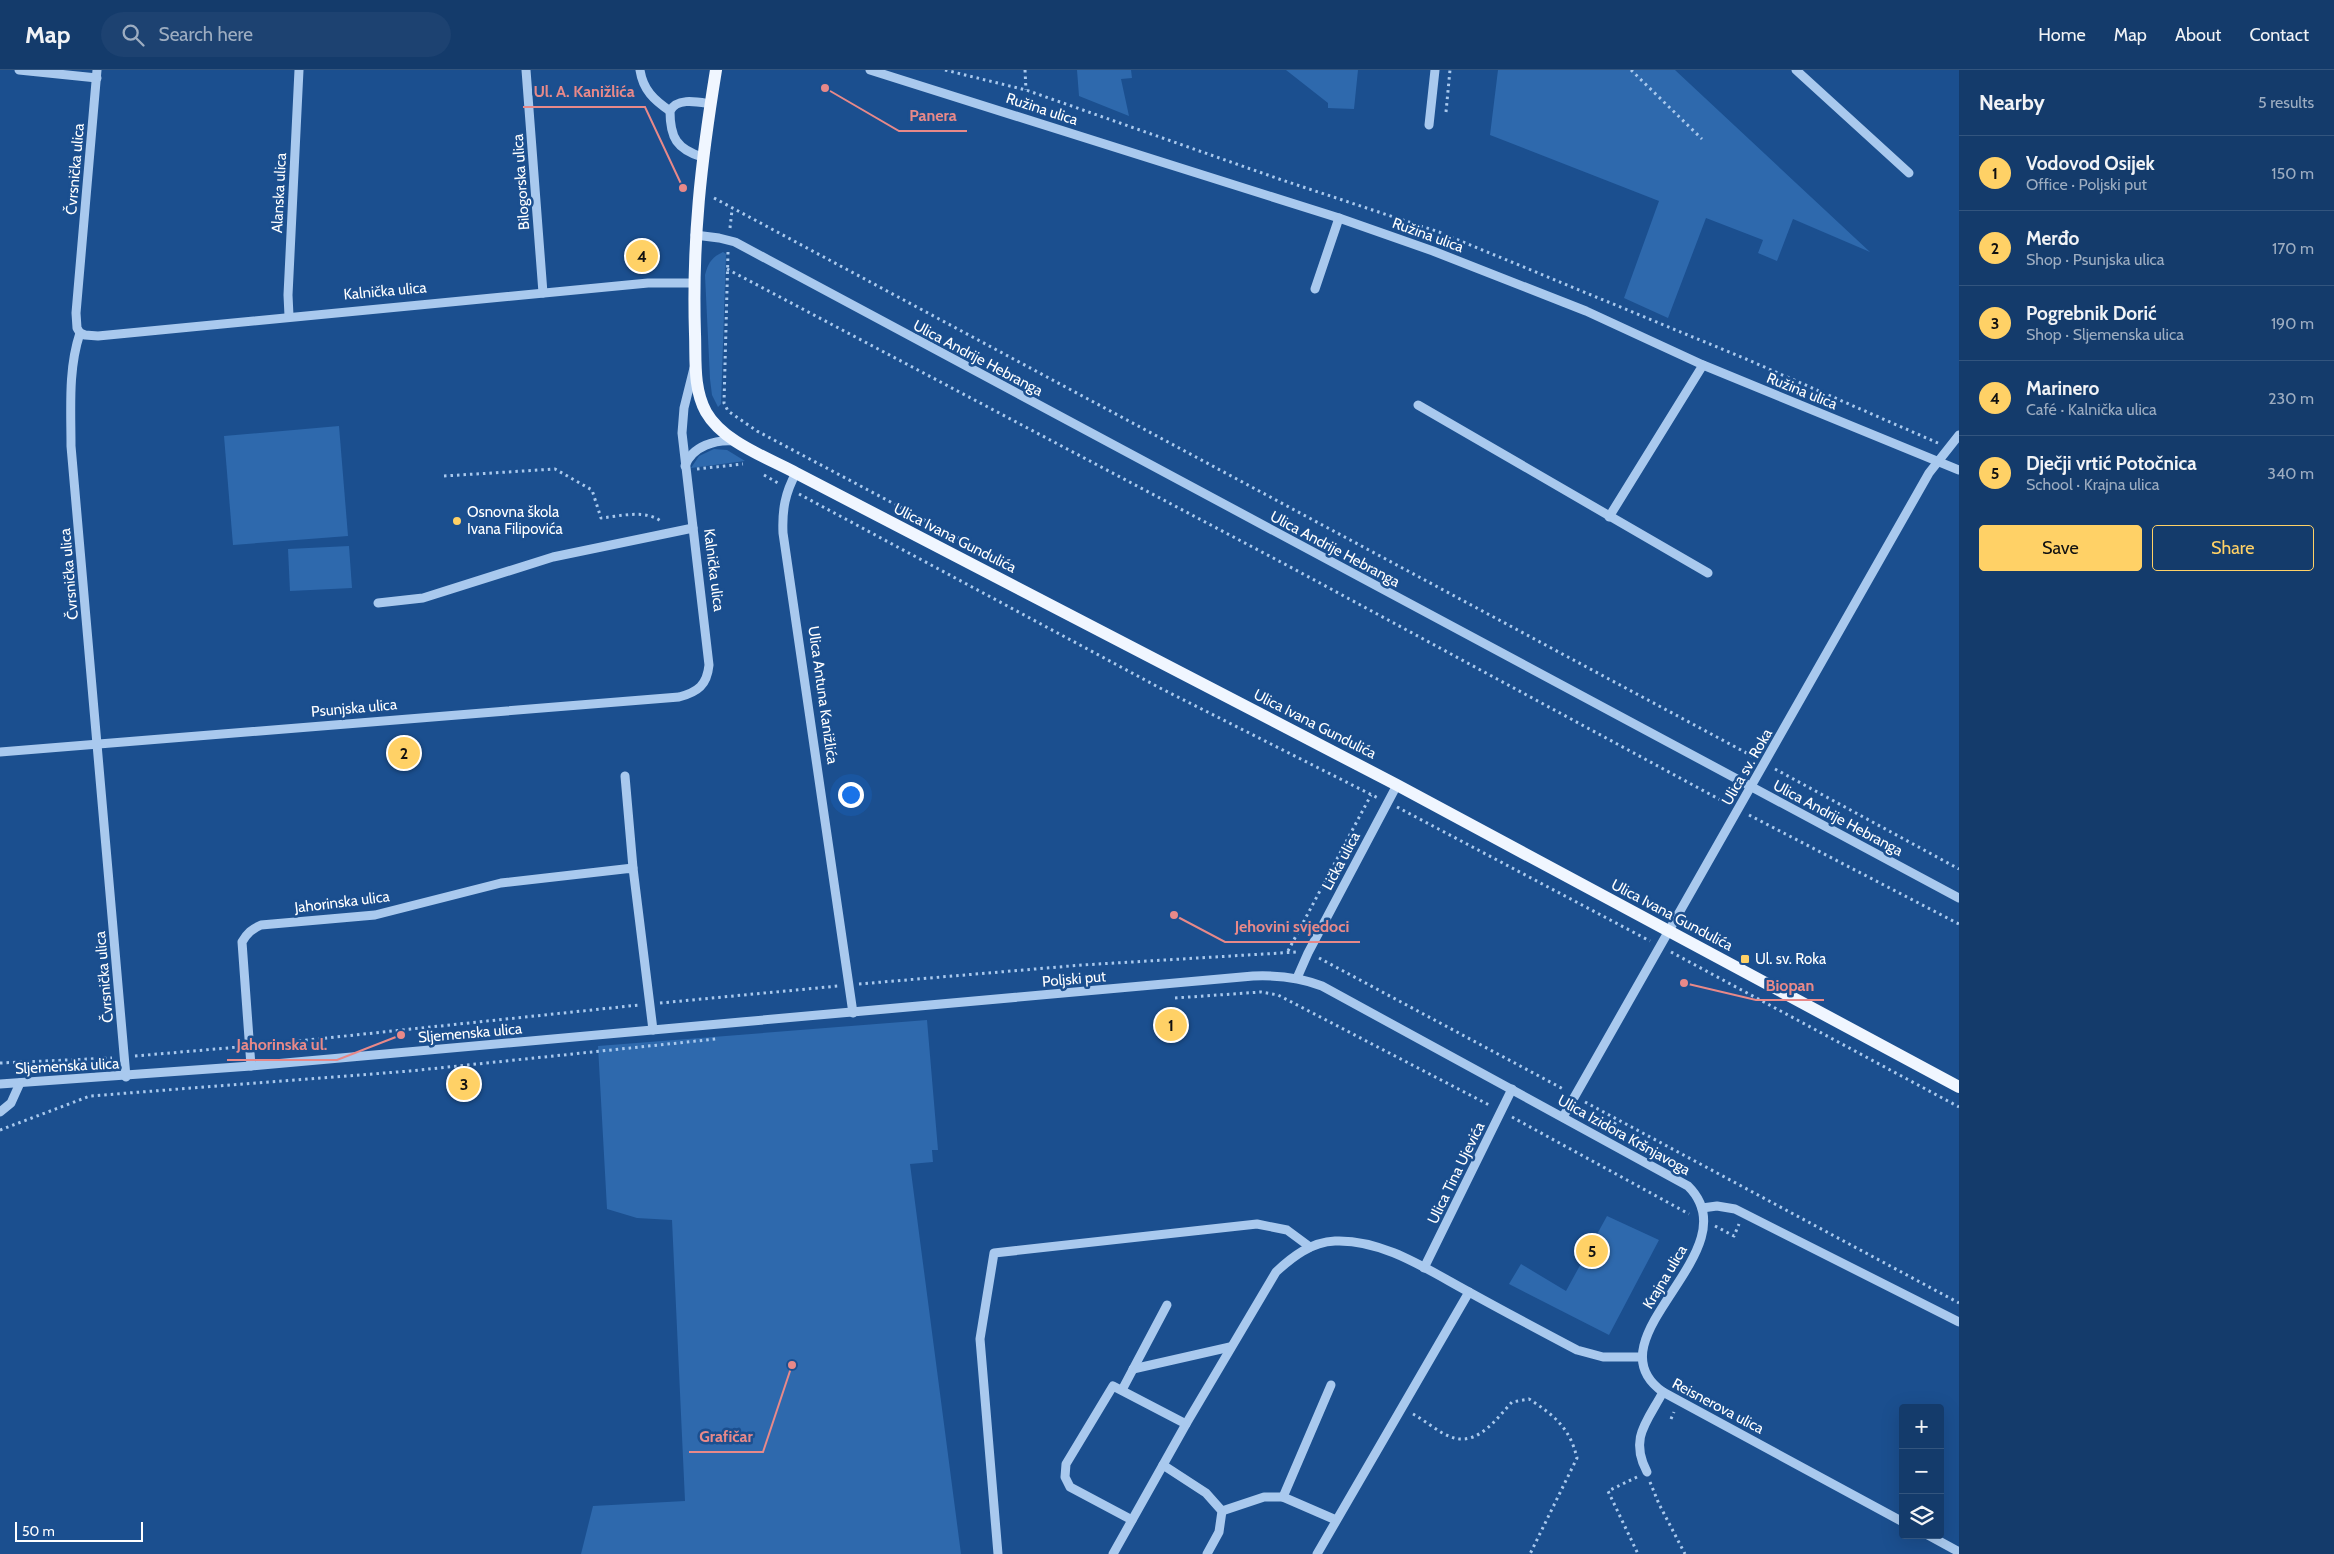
<!DOCTYPE html>
<meta charset="utf-8">
<style>
:root{--surface:#143b6b;--page:#1d4271;--text:#f1f3f6;--muted:#9dadc1;--line:#33557e;--accent:#ffd166}
body{margin:0;font-family:Cabin,sans-serif;background:var(--page);color:var(--text)}
.controls{position:absolute;right:15px;bottom:15px;display:grid;overflow:hidden;border-radius:5px;box-shadow:0 5px 20px #0002}
.controls button{width:45px;height:45px;display:grid;place-items:center;padding:0;border:0;border-bottom:1px solid var(--line);background:var(--surface);color:var(--text);font:25px sans-serif}
.scale{position:absolute;left:15px;bottom:12px;width:128px;box-sizing:border-box;padding-left:5px;border:2px solid #fff;border-top:0;font-size:14px;line-height:18px;white-space:nowrap;color:#fff;-webkit-text-stroke:4px #1b4f8f;paint-order:stroke}
.you{position:absolute;left:850px;top:724px;width:18px;height:18px;margin:-12px;border:4px solid #fff;border-radius:50%;background:#1a73e8;box-shadow:0 0 0 8px #1a73e833}
.badge{display:grid;place-items:center;width:32px;height:32px;border-radius:50%;background:var(--accent);color:#111;font-size:16px;font-weight:700}
.pin{position:absolute;translate:-50% -50%;border:2px solid #fff;box-shadow:0 1px 5px #0006}
.list{margin:0;padding:0;list-style:none}
h2{display:flex;justify-content:space-between;align-items:center;height:65px;margin:0;padding:0 20px;font-size:21px}
h2 small{font-size:16px;font-weight:400;color:var(--muted)}
.list li{display:grid;grid-template-columns:32px 1fr auto;gap:15px;align-items:center;box-sizing:border-box;height:75px;padding:0 20px;border-top:1px solid var(--line)}
.list b{display:block;font-size:19px;white-space:nowrap}
.list p{margin:0;font-size:16px;white-space:nowrap;color:var(--muted)}
.list em{font-size:16px;font-style:normal;color:var(--muted)}
.actions{display:flex;gap:10px;padding:15px 20px}
.actions a{flex:1;padding:11px 0;border:1px solid var(--accent);border-radius:5px;text-align:center;font-size:18px;color:var(--accent)}
.actions .main{background:var(--accent);color:#111}
.icon{flex:none;width:28px;height:28px;fill:none;stroke:currentColor;stroke-width:2;stroke-linecap:round;stroke-linejoin:round}
.map{position:relative;flex:none;width:1959px;height:1484px;overflow:hidden}
header{display:flex;align-items:center;gap:30px;box-sizing:border-box;height:70px;padding:0 25px;background:var(--surface);border-bottom:1px solid var(--line)}
header strong{font-size:24px}
nav{display:flex;gap:28px;margin-inline-start:auto;font-size:18px}
.search{width:350px;height:45px;background:var(--page);display:flex;align-items:center;gap:12px;box-sizing:border-box;padding:0 18px;border-radius:28px;color:var(--muted);font-size:19px}
main{display:flex}
aside{flex:1;background:var(--surface)}
.map>svg:first-child{display:block}
.green{fill:#2e69ad}
.lines{fill:none;stroke-linecap:round;stroke-linejoin:round}
.path{stroke:#a9c9ee;stroke-width:3;stroke-dasharray:2.5 4;stroke-linecap:butt}
.minor{stroke:#a9c9ee;stroke-width:9}
.major{stroke:#f0f6ff;stroke-width:12}
.poi-dot{fill:#ffd166;stroke:#1b4f8f;stroke-width:2}
.labels{text-anchor:middle;dominant-baseline:central;stroke-width:5;stroke-linejoin:round;paint-order:stroke}
.street-label{font-size:15px;fill:#fff;stroke:#1b4f8f}
.poi-label{font-size:15px;fill:#fff;stroke:#1b4f8f;text-anchor:start}
.leader{fill:none;stroke:#e88989;stroke-width:2}
.callout-dot{fill:#e88989;stroke:#1b4f8f;stroke-width:2}
.callout-label{font-size:16px;text-anchor:middle;font-weight:bold;fill:#e88989;stroke:#1b4f8f;stroke-width:5;stroke-linejoin:round;paint-order:stroke}
</style>
<header>
<strong>Map</strong>
<div class="search"><svg class="icon" aria-label="search" viewBox="0 0 24 24"><circle cx="10" cy="10" r="6"/><path d="M15 15l6 6"/></svg>Search here</div>
<nav><a>Home</a><a>Map</a><a>About</a><a>Contact</a></nav>
</header>
<main>
<div class="map">
<svg width="1959" height="1484" viewBox="0 0 1959 1484">
<rect width="100%" height="100%" fill="#1b4f8f"/>
<g class="green">
<polygon points="1077,0 1131,0 1132,8 1121,9 1129,46 1079,26"/>
<polygon points="1286,0 1358,0 1354,39 1328,38 1328,33"/>
<polygon points="1498,0 1675,0 1870,182 1793,149 1777,191 1758,183 1763,170 1706,148 1668,248 1624,228 1659,131 1490,65"/>
<path d="M723 182 726 184 721 334 718 337 712 325 710 309 705 205C708 193 712 187 723 182Z"/>
<polygon points="339,356 348,466 233,475 224,366"/>
<polygon points="714,379 727,380 745,391 691,398 699,386"/>
<polygon points="349,476 352,518 290,521 288,479"/>
<polygon points="927,950 938,1080 932,1080 933,1092 910,1094 961,1484 581,1484 593,1436 685,1431 672,1150 637,1148 607,1139 598,976"/>
<polygon points="1607,1146 1659,1170 1609,1265 1509,1214 1521,1194 1566,1221"/>
</g>
<g class="lines">
<g class="path">
<polyline points="945,0 1026,20 1282,110 1439,162 1746,289 1938,373"/>
<polyline points="1025,0 1026,20"/>
<polyline points="1631,0 1702,69"/>
<polyline points="1446,42 1450,0"/>
<polyline points="714,128 1754,687"/>
<polyline points="730,158 732,140"/>
<polyline points="728,182 724,333 728,341 757,361 996,488"/>
<polyline points="727,199 1294,499 1728,734"/>
<polyline points="697,399 743,394"/>
<polyline points="764,405 778,413"/>
<path d="M444 406 555 399 592 420 601 448C621 446 646 439 662 452"/>
<polyline points="799,424 1160,618 1378,728"/>
<polyline points="1775,699 1959,799"/>
<polyline points="1397,737 1650,871"/>
<polyline points="1749,745 1959,854"/>
<polyline points="1288,881 1371,725"/>
<polyline points="1671,882 1959,1037"/>
<polyline points="1319,888 1565,1020"/>
<polyline points="859,914 1082,895 1297,882"/>
<polyline points="1175,928 1261,922 1278,925 1491,1036"/>
<polyline points="660,933 838,916"/>
<polyline points="260,975 639,935"/>
<polyline points="135,986 239,977"/>
<polyline points="0,993 112,988"/>
<polyline points="1585,1032 1959,1233"/>
<polyline points="1512,1047 1689,1144"/>
<polyline points="0,1060 90,1026 410,1001 716,969"/>
<polyline points="1611,1060 1617,1050"/>
<polyline points="1715,1156 1734,1166 1739,1154"/>
<path d="M1413 1344C1426 1351 1440 1364 1454 1368 1479 1375 1498 1347 1512 1332L1529 1329C1554 1345 1570 1358 1577 1388L1530 1484"/>
<polyline points="1671,1349 1674,1342"/>
<polyline points="1637,1407 1608,1421 1638,1484"/>
<polyline points="1650,1412 1659,1434 1685,1484"/>
</g>
<g class="minor">
<polyline points="19,0 97,8"/>
<path d="M97 0 76 243 77 258 80 263C68 299 71 338 71 376L126 1007"/>
<polyline points="526,0 543,223"/>
<path d="M640 0C643 20 654 30 670 41"/>
<polyline points="870,0 1339,148 1433,181 1586,241 1703,295 1959,400"/>
<polyline points="1796,0 1909,103"/>
<polyline points="1429,55 1435,0"/>
<path d="M702 87C677 79 670 68 670 41 677 27 698 32 711 34"/>
<polyline points="695,165 719,168 735,172 1959,828"/>
<polyline points="1315,219 1339,148"/>
<polyline points="289,246 288,225 299,0"/>
<polyline points="80,263 85,265 98,266 648,213 693,213"/>
<polyline points="1418,335 1708,503"/>
<path d="M685 396C692 376 716 369 735 371"/>
<path d="M796 403C785 423 782 440 783 463L853 943"/>
<polyline points="1609,447 1703,295"/>
<polyline points="378,533 423,528 553,487 693,458"/>
<path d="M0 682 679 627C698 622 707 615 709 595L682 363 684 338 694 298"/>
<polyline points="625,706 633,798"/>
<polyline points="1297,908 1308,883 1397,715"/>
<path d="M251 996 242 872C247 863 252 859 261 855L375 845 501 813 633 798 653 960"/>
<path d="M0 1014 251 996 1253 906C1277 905 1299 907 1322 916L1688 1116C1754 1181 1586 1268 1663 1322L1903 1452"/>
<polyline points="0,1042 11,1033 20,1013"/>
<polyline points="1563,1047 1929,403 1959,365"/>
<polyline points="1702,1138 1717,1136 1735,1139 1959,1252"/>
<polyline points="1424,1198 1512,1019"/>
<polyline points="1133,1299 1230,1277"/>
<polyline points="1122,1320 1167,1235"/>
<polyline points="1163,1395 1206,1423 1222,1441 1219,1462 1207,1484"/>
<path d="M1647 1402C1629 1368 1647 1352 1663 1322"/>
<polyline points="1283,1427 1331,1315"/>
<polyline points="1222,1441 1264,1427 1283,1427 1336,1450"/>
<polyline points="1132,1450 1070,1417 1065,1407 1066,1394 1113,1316 1186,1354"/>
<polyline points="1928,1465 1959,1482"/>
<polyline points="998,1484 980,1269 994,1183 1257,1154 1287,1160 1310,1177"/>
<path d="M1113 1484 1186 1354 1276 1202C1292 1187 1311 1172 1335 1171 1383 1169 1428 1200 1469 1222 1505 1242 1541 1261 1577 1280L1603 1287H1642"/>
<polyline points="1317,1484 1469,1222"/>
</g>
<path class="major" d="M716 0C701 92 692 170 695 264 696 290 693 318 706 342 723 372 766 387 796 403L1397 715 1959 1017"/>
</g>
<g class="poi-dot">
<circle cx="457" cy="451" r="5"/>
<rect x="1740" y="884" width="10" height="10" rx="2.5"/>
</g>
<g class="labels">
<g class="street-label">
<text transform="translate(1042 39) rotate(18)">Ružina ulica</text>
<text transform="translate(75 99) rotate(-85)">Čvrsnička ulica</text>
<text transform="translate(521 112) rotate(-94)">Bilogorska ulica</text>
<text transform="translate(279 123) rotate(-87)">Alanska ulica</text>
<text transform="translate(1428 165) rotate(20)">Ružina ulica</text>
<text transform="translate(385 221) rotate(-5)">Kalnička ulica</text>
<text transform="translate(978 288) rotate(28)">Ulica Andrije Hebranga</text>
<text transform="translate(1802 321) rotate(22)">Ružina ulica</text>
<text transform="translate(955 468) rotate(27)">Ulica Ivana Gundulića</text>
<text transform="translate(1335 479) rotate(28)">Ulica Andrije Hebranga</text>
<text transform="translate(714 500) rotate(83)">Kalnička ulica</text>
<text transform="translate(69 504) rotate(-95)">Čvrsnička ulica</text>
<text transform="translate(823 625) rotate(82)">Ulica Antuna Kanižlića</text>
<text transform="translate(354 638) rotate(-5)">Psunjska ulica</text>
<text transform="translate(1315 654) rotate(27)">Ulica Ivana Gundulića</text>
<text transform="translate(1747 697) rotate(-60)">Ulica sv. Roka</text>
<text transform="translate(1838 748) rotate(28)">Ulica Andrije Hebranga</text>
<text transform="translate(1341 791) rotate(-62)">Lička ulica</text>
<text transform="translate(342 832) rotate(-7)">Jahorinska ulica</text>
<text transform="translate(1672 845) rotate(28)">Ulica Ivana Gundulića</text>
<text transform="translate(104 907) rotate(-95)">Čvrsnička ulica</text>
<text transform="translate(1074 909) rotate(-5)">Poljski put</text>
<text transform="translate(470 963) rotate(-5)">Sljemenska ulica</text>
<text transform="translate(67 996) rotate(-3)">Sljemenska ulica</text>
<text transform="translate(1624 1065) rotate(29)">Ulica Izidora Kršnjavoga</text>
<text transform="translate(1456 1103) rotate(-64)">Ulica Tina Ujevića</text>
<text transform="translate(1665 1207) rotate(-59)">Krajna ulica</text>
<text transform="translate(1718 1336) rotate(28)">Reisnerova ulica</text>
</g>
<g class="poi-label">
<text x="467" y="442">Osnovna škola<tspan x="467" dy="17">Ivana Filipovića</tspan></text>
<text x="1755" y="889">Ul. sv. Roka</text>
</g>
</g>
<path class="leader" d="M683 118L645 37H523M825 18L899 61H967M1174 845L1225 872H1360M1684 913L1756 930H1824M401 965L337 990H227M792 1295L763 1382H689"/>
<g class="callout-dot">
<circle cx="683" cy="118" r="5"/>
<circle cx="825" cy="18" r="5"/>
<circle cx="1174" cy="845" r="5"/>
<circle cx="1684" cy="913" r="5"/>
<circle cx="401" cy="965" r="5"/>
<circle cx="792" cy="1295" r="5"/>
</g>
<g class="callout-label">
<text x="584" y="27">Ul. A. Kanižlića</text>
<text x="933" y="51">Panera</text>
<text x="1292" y="862">Jehovini svjedoci</text>
<text x="1790" y="921">Biopan</text>
<text x="282" y="980">Jahorinska ul.</text>
<text x="726" y="1372">Grafičar</text>
</g>
</svg>
<div class="controls">
<button>+</button>
<button>−</button>
<button><svg class="icon" aria-label="layers" viewBox="0 0 24 24"><path d="M12 4l9 5-9 5-9-5zM3 14l9 5 9-5"/></svg></button>
</div>
<div class="scale">50 m</div>
<div class="you"></div>
<div class="pin badge" style="left:1171px;top:955px">1</div>
<div class="pin badge" style="left:404px;top:683px">2</div>
<div class="pin badge" style="left:464px;top:1014px">3</div>
<div class="pin badge" style="left:642px;top:186px">4</div>
<div class="pin badge" style="left:1592px;top:1181px">5</div>
</div>
<aside>
<h2>Nearby<small>5 results</small></h2>
<ul class="list">
<li><span class="badge">1</span><div><b>Vodovod Osijek</b><p>Office · Poljski put</p></div><em>150 m</em></li>
<li><span class="badge">2</span><div><b>Merđo</b><p>Shop · Psunjska ulica</p></div><em>170 m</em></li>
<li><span class="badge">3</span><div><b>Pogrebnik Dorić</b><p>Shop · Sljemenska ulica</p></div><em>190 m</em></li>
<li><span class="badge">4</span><div><b>Marinero</b><p>Café · Kalnička ulica</p></div><em>230 m</em></li>
<li><span class="badge">5</span><div><b>Dječji vrtić Potočnica</b><p>School · Krajna ulica</p></div><em>340 m</em></li>
</ul>
<div class="actions"><a class="main">Save</a><a>Share</a></div>
</aside>
</main>
